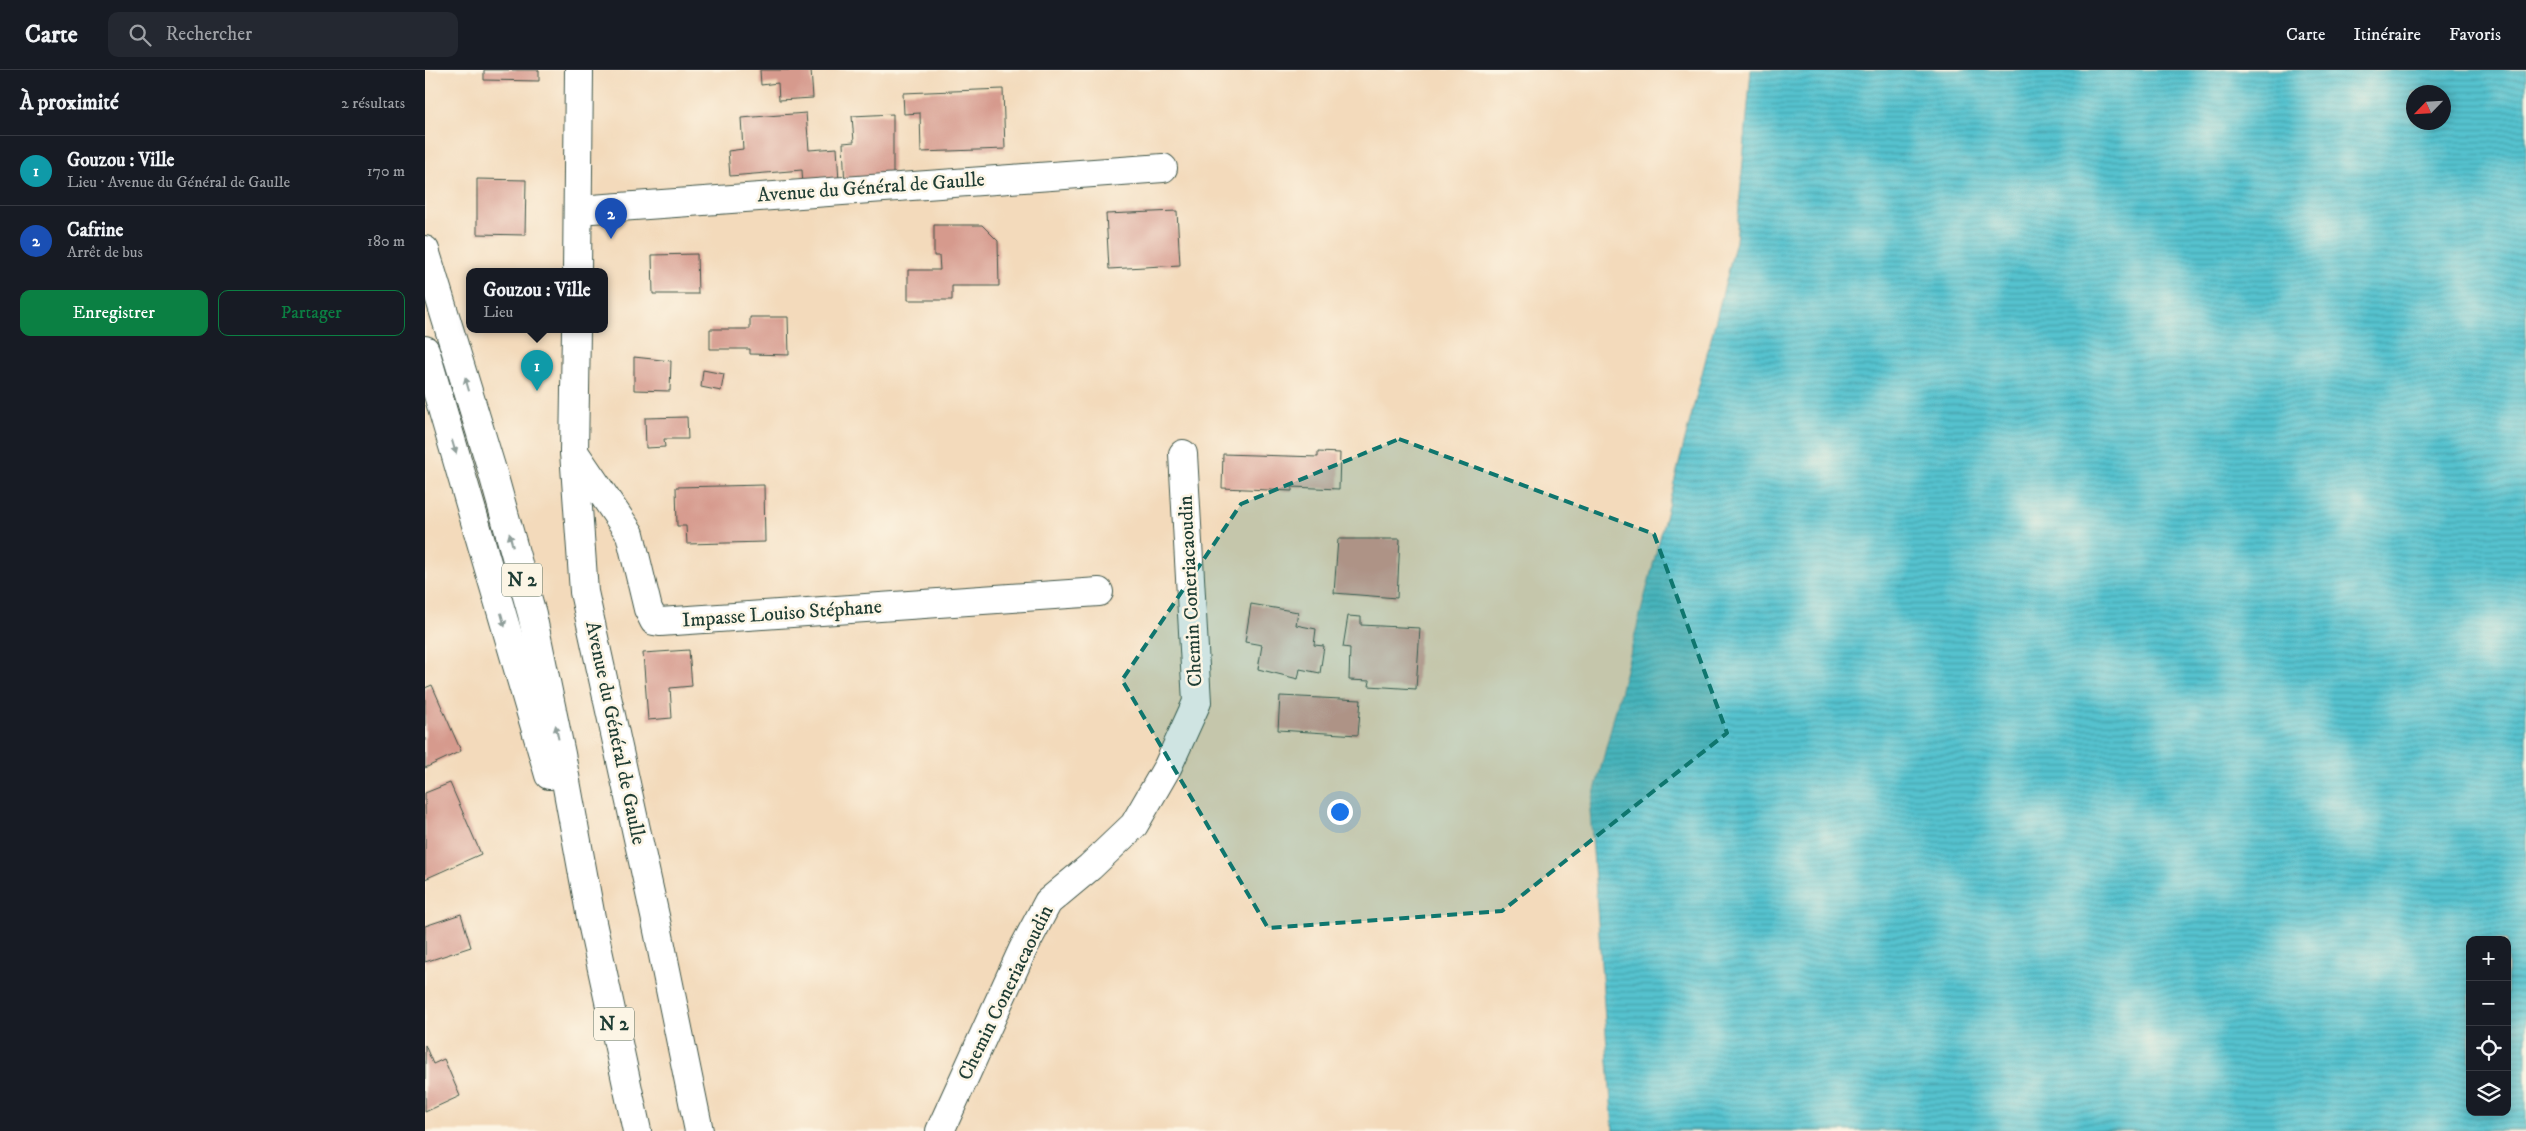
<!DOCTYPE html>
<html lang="fr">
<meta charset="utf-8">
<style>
:root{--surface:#171b24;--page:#242831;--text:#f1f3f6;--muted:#9ea1a6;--line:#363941;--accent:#0b8043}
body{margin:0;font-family:"IM FELL DW Pica",serif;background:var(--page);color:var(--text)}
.controls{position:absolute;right:15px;bottom:15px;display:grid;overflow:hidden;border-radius:10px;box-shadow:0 2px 12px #0003}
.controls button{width:45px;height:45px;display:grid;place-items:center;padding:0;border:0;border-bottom:1px solid var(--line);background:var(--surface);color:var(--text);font:25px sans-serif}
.compass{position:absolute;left:1981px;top:15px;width:45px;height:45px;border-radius:50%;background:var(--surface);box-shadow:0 2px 12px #0003;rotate:245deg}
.you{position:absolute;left:914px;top:741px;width:18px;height:18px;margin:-12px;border:4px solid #fff;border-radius:50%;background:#1a73e8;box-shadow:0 0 0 8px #1a73e833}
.badge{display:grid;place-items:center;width:32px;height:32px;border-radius:50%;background:var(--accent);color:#fff;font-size:16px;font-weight:700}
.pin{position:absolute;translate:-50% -41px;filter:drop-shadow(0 1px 2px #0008)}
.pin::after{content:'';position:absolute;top:26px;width:18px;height:15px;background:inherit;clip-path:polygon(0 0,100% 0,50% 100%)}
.popup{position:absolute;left:41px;top:198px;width:142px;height:65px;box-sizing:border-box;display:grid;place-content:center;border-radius:10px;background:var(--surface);filter:drop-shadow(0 1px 4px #0005);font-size:16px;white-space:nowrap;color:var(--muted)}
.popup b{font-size:19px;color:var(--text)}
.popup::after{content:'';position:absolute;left:50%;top:100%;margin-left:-10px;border:10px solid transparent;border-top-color:var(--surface)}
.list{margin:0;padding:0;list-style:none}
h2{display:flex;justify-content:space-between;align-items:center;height:65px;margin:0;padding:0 20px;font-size:21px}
h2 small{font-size:16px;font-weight:400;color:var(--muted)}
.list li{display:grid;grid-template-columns:32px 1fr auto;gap:15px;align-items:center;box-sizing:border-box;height:70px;padding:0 20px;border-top:1px solid var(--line)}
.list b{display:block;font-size:19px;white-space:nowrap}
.list p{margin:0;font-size:16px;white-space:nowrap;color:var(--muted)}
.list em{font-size:16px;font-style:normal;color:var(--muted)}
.actions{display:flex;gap:10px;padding:15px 20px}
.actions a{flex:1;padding:11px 0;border:1px solid var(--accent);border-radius:10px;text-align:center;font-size:18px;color:var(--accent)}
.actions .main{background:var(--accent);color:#fff}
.icon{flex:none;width:28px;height:28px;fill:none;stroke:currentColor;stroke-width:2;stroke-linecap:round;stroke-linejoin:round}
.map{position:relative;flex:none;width:2101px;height:1061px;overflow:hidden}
header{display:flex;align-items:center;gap:30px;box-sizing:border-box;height:70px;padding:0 25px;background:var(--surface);border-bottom:1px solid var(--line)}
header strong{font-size:24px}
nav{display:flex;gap:28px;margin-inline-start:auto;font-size:18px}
.search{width:350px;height:45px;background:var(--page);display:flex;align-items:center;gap:12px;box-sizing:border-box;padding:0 18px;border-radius:10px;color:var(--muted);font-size:19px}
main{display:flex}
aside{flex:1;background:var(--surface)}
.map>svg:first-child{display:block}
.water{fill:url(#water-rules);stroke:#3a8082;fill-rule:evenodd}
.building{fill:#d69a8d}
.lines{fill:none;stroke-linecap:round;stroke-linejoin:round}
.minor-casing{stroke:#3f5548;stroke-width:30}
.major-casing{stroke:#3f5548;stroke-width:30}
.minor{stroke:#fff;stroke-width:28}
.major{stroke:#fff;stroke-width:28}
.oneway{fill:#8f9e9a}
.marked{fill:#0f766e;fill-opacity:0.2;stroke:#0f766e;stroke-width:4;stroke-dasharray:10 6;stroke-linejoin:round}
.labels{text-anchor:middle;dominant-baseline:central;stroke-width:5;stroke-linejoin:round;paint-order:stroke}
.shield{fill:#fcf5e5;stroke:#617469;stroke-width:1}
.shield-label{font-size:19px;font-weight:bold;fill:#1f3d34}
.street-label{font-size:20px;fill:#1f3d34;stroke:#fcf5e5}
</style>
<header>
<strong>Carte</strong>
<div class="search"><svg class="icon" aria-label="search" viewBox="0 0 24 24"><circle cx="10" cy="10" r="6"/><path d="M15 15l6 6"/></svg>Rechercher</div>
<nav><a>Carte</a><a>Itinéraire</a><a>Favoris</a></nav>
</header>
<main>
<aside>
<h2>À proximité<small>2 résultats</small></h2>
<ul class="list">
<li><span class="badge" style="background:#0f9aa8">1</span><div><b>Gouzou : Ville</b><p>Lieu · Avenue du Général de Gaulle</p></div><em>170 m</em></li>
<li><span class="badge" style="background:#1a4fb4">2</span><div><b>Cafrine</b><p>Arrêt de bus</p></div><em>180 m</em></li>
</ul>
<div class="actions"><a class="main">Enregistrer</a><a>Partager</a></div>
</aside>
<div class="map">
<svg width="2101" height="1061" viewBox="0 0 2101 1061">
<defs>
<pattern id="water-rules" width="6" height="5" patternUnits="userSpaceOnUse" patternTransform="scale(1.25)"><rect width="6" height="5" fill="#55c2cf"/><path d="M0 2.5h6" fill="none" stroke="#469fa9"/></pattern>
</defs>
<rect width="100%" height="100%" fill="#fcf5e5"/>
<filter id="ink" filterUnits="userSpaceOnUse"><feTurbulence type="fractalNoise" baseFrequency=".02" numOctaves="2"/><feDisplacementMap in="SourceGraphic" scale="10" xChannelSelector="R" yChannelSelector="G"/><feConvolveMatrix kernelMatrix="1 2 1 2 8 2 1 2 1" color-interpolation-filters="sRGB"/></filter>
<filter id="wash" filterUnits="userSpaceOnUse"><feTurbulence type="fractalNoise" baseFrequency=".0096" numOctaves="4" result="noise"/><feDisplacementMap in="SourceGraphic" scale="20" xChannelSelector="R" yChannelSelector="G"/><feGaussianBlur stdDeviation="1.12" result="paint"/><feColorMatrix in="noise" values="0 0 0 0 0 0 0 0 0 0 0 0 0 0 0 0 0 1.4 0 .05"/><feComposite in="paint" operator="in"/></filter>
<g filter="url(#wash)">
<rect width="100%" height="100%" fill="#f3dabb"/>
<path class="water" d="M1326 0H2101V1061H1188L1165 740 1311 171ZM1988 22H2018V52H1988ZM2045 870H2082V1042H2045Z"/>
<g id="blocks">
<g class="building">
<polygon points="59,0 114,0 114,11 59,10"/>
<polygon points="335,0 386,0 388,28 354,30 353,13 336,15"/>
<polygon points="578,19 580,79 496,82 495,43 479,44 478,23"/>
<polygon points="381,43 384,80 412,78 414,112 378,116 377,100 305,106 303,81 318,79 316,48"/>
<polygon points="468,44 468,113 420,118 418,73 429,72 427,46"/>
<polygon points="52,109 101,110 100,165 52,164"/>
<polygon points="752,141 755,195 684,199 681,144"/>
<polygon points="509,155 557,155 573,171 574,216 527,216 527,230 483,230 483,200 515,200 514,186 509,186"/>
<polygon points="272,184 273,224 228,224 227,185"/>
<polygon points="325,247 363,247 364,285 325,284 325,279 285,279 285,259 325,259"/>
<polygon points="209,287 246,291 245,321 209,320"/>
<polygon points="278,300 299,304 296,321 276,317"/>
<polygon points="262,347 263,369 239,369 240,377 221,378 220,348"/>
<polygon points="893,382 915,383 914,419 867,417 867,421 797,418 798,384 893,387"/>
<polygon points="339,415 340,472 262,474 261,456 252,456 251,417"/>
<polygon points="913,469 975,469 972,528 909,523"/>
<polygon points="826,534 873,542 871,555 891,559 889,575 899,576 895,603 875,599 873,609 833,599 837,575 820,572"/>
<polygon points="923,546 936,547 936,555 995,558 991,619 944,616 945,611 924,610 925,578 918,577"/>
<polygon points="264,580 267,616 245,618 247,648 223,650 218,583"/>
<polygon points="7,615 36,681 0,698 0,618"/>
<polygon points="855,626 936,630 933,665 853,660"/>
<polygon points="25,713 56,784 0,809 0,723"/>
<polygon points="36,844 46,877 0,892 0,856"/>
<polygon points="0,975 8,994 19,989 35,1026 0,1042"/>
</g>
</g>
</g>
<g filter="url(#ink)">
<use href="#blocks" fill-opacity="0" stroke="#3f5548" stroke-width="1"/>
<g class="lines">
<g class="minor-casing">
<g id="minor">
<polyline points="153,140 738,98"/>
<polyline points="149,382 205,464 223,539 229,551 235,552 674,522"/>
<polyline points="515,1061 598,879 623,832 665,797 709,755 743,696 772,632 758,384"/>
</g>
</g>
<g class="major-casing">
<g id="major">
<polyline points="0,180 67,400 107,544 136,684 166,848 212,1061"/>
<polyline points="152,202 154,0"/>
<polyline points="151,260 149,382 159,522 230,846 274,1061"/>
<polyline points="0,280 124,705"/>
</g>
</g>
<use href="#minor" class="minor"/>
<use href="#major" class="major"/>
</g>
<defs><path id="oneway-solid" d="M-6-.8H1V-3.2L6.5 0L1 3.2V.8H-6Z" transform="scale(1.25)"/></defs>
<g class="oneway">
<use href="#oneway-solid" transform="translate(42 314) rotate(-106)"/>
<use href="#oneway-solid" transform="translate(29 377) rotate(73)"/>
<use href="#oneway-solid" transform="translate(86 470) rotate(-105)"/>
<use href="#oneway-solid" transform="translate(78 550) rotate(74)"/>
<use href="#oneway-solid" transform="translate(132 662) rotate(-102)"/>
</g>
</g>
<path class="marked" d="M974 369 1229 464 1302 663 1077 841 843 858 697 610 816 434Z"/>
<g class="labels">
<g class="shield">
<rect x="77" y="493.5" width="40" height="33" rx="4"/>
<rect x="169" y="937.5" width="40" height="33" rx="4"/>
</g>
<g class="shield-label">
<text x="97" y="510">N 2</text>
<text x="189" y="954">N 2</text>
</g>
<g class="street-label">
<text transform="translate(446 118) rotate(-4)">Avenue du Général de Gaulle</text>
<text transform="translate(766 521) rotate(-93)">Chemin Coneriacaoudin</text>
<text transform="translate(357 544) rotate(-4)">Impasse Louiso Stéphane</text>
<text transform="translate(190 663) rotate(78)">Avenue du Général de Gaulle</text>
<text transform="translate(581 923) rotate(-64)">Chemin Coneriacaoudin</text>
</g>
</g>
</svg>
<div class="controls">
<button>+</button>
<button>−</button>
<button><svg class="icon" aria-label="locate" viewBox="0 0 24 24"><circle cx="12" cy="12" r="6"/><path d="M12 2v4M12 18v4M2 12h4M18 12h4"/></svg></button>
<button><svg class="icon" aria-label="layers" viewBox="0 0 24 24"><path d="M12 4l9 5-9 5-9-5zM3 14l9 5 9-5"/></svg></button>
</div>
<svg class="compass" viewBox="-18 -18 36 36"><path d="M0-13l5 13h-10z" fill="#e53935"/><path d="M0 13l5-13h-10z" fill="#9ea1a6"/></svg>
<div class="you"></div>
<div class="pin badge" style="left:112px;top:321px;background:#0f9aa8">1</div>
<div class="popup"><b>Gouzou : Ville</b>Lieu</div>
<div class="pin badge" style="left:186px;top:169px;background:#1a4fb4">2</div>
</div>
</main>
